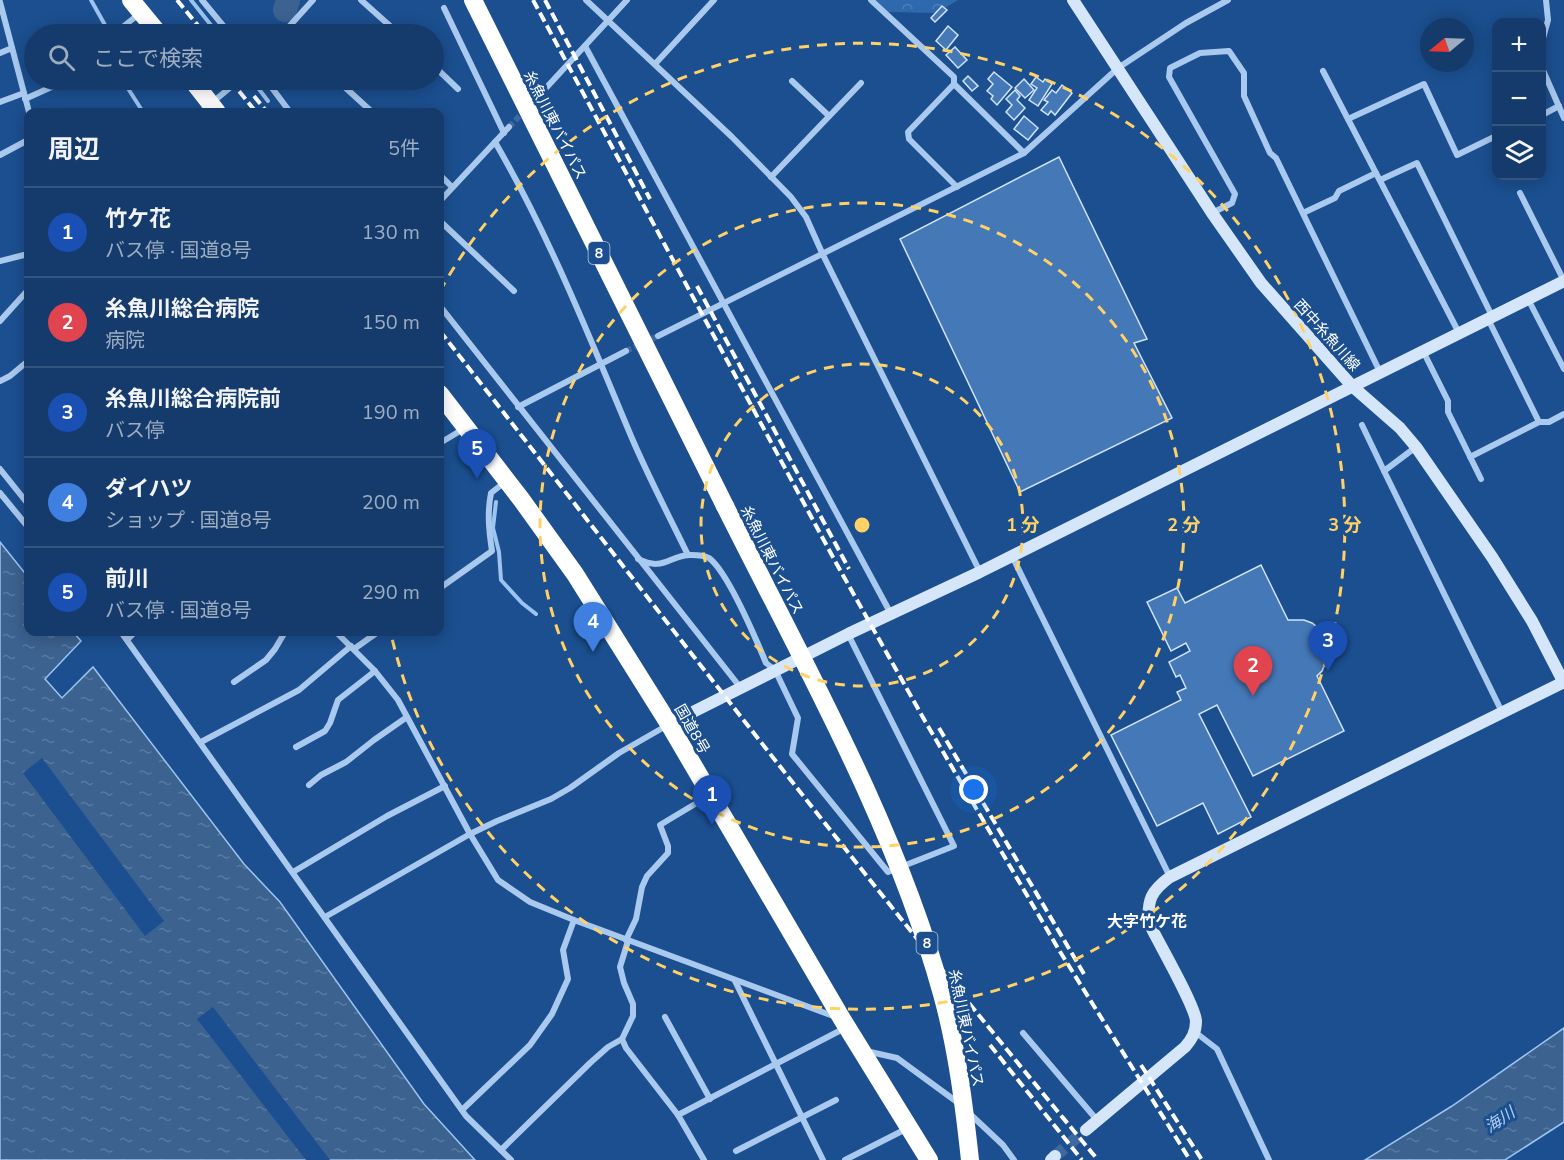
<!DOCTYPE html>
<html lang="ja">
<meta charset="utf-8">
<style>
:root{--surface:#143b6b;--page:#214673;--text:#f1f3f6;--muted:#9dadc1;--line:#33557e;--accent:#95b2f1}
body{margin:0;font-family:"Nunito Sans","Noto Sans JP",sans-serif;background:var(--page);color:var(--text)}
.controls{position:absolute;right:18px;top:18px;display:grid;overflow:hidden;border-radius:12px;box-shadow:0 3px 15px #0003}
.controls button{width:54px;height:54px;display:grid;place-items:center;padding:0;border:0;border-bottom:2px solid var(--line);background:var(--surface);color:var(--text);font:30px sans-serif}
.compass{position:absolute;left:1420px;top:18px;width:54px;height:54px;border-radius:50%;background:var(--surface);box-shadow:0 3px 15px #0003;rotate:251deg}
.you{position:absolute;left:974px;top:790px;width:21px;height:21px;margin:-15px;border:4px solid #fff;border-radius:50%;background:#1a73e8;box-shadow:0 0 0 9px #1a73e833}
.badge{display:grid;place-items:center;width:39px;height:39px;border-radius:50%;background:var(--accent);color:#fff;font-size:20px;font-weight:700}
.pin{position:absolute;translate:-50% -50px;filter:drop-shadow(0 2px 3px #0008)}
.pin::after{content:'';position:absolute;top:32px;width:21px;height:18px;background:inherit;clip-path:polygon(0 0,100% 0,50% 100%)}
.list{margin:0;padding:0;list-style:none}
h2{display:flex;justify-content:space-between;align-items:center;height:78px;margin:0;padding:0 24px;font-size:26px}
h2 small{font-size:20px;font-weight:400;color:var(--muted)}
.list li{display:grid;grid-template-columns:39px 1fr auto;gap:18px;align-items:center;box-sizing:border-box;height:90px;padding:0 24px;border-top:2px solid var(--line)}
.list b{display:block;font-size:22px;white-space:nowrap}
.list p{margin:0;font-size:20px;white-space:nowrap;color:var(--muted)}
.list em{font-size:20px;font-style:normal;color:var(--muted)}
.icon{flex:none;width:33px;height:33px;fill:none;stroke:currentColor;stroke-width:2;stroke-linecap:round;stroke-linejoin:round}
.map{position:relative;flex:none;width:1564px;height:1160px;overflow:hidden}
.search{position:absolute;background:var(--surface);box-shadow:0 3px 15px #0003;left:24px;top:24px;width:420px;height:66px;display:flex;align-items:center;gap:15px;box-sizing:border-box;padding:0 21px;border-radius:33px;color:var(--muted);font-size:22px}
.panel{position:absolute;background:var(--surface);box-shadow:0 3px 15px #0003;left:24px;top:108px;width:420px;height:528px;border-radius:12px}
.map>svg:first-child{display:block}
.forest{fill:url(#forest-crowns)}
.water{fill:url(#water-ripples);stroke:#9cc4f0;stroke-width:1.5}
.pier{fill:#1b4f8f}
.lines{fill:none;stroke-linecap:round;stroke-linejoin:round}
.stream{stroke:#9cc4f0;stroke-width:4}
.river{stroke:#3c6290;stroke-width:24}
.building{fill:#4478b7;stroke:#cfe3fa;stroke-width:1.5}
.street-tunnel{stroke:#3d69a0;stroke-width:6;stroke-dasharray:6 3;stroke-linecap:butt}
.secondary-tunnel{stroke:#3d69a0;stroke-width:12;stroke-dasharray:12 6;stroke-linecap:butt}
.street{stroke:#a9c9ee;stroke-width:6}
.secondary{stroke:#d6e6fa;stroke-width:12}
.highway{stroke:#fff;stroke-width:18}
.rail{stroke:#fff;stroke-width:4;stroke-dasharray:10 4.5;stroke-linecap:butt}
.highway-bridge{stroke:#fff;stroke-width:18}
.ring{fill:none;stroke:#ffd166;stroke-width:3;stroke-dasharray:10 8}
.labels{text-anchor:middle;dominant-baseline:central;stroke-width:6;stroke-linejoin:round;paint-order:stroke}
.shield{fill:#1b4f8f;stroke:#bbcadd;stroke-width:1.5}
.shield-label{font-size:14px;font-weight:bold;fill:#fff}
.street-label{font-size:15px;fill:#fff;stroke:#1b4f8f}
.neighbourhood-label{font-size:16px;font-weight:bold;fill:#fff;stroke:#1b4f8f}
.water-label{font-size:16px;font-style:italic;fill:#b5d3f5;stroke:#1b4f8f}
.centre{fill:#ffd166;stroke:#1b4f8f;stroke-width:3}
.ring-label{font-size:18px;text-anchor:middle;font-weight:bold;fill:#ffd166;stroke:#1b4f8f;stroke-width:6;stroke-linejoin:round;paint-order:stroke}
</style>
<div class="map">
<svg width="1564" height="1160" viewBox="0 0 1564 1160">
<defs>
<pattern id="forest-crowns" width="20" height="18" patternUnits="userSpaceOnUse" patternTransform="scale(1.5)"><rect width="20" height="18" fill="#2e69ad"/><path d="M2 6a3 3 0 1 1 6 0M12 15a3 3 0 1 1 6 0" fill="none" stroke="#4d80b9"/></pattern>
<pattern id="water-ripples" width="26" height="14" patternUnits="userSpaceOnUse" patternTransform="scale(1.5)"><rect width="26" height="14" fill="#3c6290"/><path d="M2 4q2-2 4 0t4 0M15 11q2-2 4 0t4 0" fill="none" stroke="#597aa1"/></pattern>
</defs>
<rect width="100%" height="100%" fill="#1b4f8f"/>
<polygon class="forest" points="870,0 958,0 937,13 889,12"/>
<g class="water">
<polygon points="0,542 28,577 28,632 73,632 81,641 45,679 62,698 93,667 244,864 280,902 424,1104 475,1160 0,1160"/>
<polygon points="1564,1028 1564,1122 1505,1160 1365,1160 1452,1106"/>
</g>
<g class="pier">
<polygon points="42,758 164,921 145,936 23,773"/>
<polygon points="213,1007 330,1160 306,1160 197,1019"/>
</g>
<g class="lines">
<g class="stream">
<polyline points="91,0 110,34"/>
<polyline points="191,0 218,34"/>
<polyline points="125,80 129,90 143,112"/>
<polyline points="252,80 268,101"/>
<polyline points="496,502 493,528 499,552 501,580 522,603 536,614"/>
</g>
<polyline class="river" points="285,10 288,0"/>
</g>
<g class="building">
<polygon points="942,6 947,10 935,22 931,18"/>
<polygon points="948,26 958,35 946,50 936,41"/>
<polygon points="955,47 967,60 958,68 946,55"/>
<polygon points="994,72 1012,87 997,105 991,99 993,96 987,91 993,84 988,79"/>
<polygon points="968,76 978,86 972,91 963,81"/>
<polygon points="1036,77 1043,82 1045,79 1052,84 1038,106 1029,100 1037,88 1031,84"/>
<polygon points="1024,79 1034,90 1025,98 1015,88"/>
<polygon points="1062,85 1072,93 1055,115 1051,111 1048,115 1041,110 1048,102 1044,100 1052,90 1056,93"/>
<polygon points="1015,90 1020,96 1017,100 1025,108 1014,120 1006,112 1012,105 1006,99"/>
<polygon points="1024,116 1038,128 1028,140 1014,129"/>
<polygon points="1059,157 1147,339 1134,343 1172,418 1020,492 900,239"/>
<polygon points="1261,565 1288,620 1304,620 1312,623 1321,630 1326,637 1329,650 1328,657 1322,671 1317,676 1344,731 1253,776 1217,705 1199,714 1251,817 1218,834 1203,803 1157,826 1111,735 1181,700 1177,692 1186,688 1180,675 1176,677 1169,662 1190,651 1186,643 1171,651 1147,602 1177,588 1185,603"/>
</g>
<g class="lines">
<g class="street-tunnel">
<polyline points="509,127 546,88"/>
<polyline points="626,351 658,336"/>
</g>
<polyline class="secondary-tunnel" points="1055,1156 1086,1130"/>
<g class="street">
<polyline points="202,0 230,34"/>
<polyline points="361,0 399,34"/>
<polyline points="586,0 732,137 791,197 806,217 823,255 980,572"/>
<polyline points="871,0 954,77 954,84 1024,153"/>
<polyline points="0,2 29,112"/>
<polyline points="444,8 504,133"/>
<polyline points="114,34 139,14"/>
<polyline points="289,34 285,31 313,0"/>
<polyline points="1542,42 1548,20 1546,0"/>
<polyline points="585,46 891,614"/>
<polyline points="0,53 12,48"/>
<polyline points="655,64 714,0"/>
<polyline points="434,66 458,89"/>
<polyline points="1542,68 1564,118"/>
<polyline points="1323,71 1459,333"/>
<polyline points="266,80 290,112"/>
<polyline points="337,80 372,112"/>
<polyline points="792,81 829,116"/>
<polyline points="954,84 908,132 909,139 957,187"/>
<polyline points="546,88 627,0"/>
<polyline points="25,99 67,80"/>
<polyline points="0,102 24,93"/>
<polyline points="201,112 239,80"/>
<polyline points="1542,115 1559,106"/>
<polyline points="1348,119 1424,84 1457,155 1496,136"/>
<path d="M495 142C549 235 589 336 631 436 648 476 669 516 688 555"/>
<polyline points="0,155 28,140"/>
<polyline points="440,175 452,187"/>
<polyline points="771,177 861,83"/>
<polyline points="1380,180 1417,163 1492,316"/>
<polyline points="1520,193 1564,281"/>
<polyline points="440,201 509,127"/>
<polyline points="1212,213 1232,203 1235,194 1169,77 1170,68 1200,53 1229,51 1244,73 1244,96 1270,153 1276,158 1380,372"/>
<polyline points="1303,213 1335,198 1339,191 1376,173"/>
<polyline points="440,221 514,291"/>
<polyline points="0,261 28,254"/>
<polyline points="1528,299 1564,369"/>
<polyline points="440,306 740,687"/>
<polyline points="1488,319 1539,422 1549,422 1564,414"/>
<polyline points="0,321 28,290"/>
<polyline points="658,336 1024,153 1118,68 1186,23 1228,0"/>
<polyline points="1423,351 1448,401 1448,412 1481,479"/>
<polyline points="0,381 10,376 28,361"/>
<polyline points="518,407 626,351"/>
<polyline points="1362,425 1384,471"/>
<polyline points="440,443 465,428"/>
<polyline points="1416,447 1384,471 1502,712"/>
<polyline points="1470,457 1539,422"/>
<polyline points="0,469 28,504"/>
<polyline points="0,493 28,527"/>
<polyline points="1012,556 1170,877"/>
<path d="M638 559C665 572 668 555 691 555 697 555 704 555 709 558 728 572 756 639 766 663L775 670 798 718 792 754 888 872 954 846 848 634"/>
<path d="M440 588 492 551C489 531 487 513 491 493L505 482"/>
<polyline points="121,632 466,1116 511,1160"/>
<polyline points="336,632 375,671 398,700 470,834 498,880 530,902 574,920 836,1017"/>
<polyline points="128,639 135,632"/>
<polyline points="354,649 378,632"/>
<polyline points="234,682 266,660 275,649 285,632"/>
<polyline points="201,742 299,690 351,646"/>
<polyline points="296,747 325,731 330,723 338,700 375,671"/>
<polyline points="309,785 321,775 346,762 374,740 407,717"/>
<polyline points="293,872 387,816 445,786"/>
<polyline points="325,917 470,834 497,821 551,799 570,788 619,753 666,726"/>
<polyline points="626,940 636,919 642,887 647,876 668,853 668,846 660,825 710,795"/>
<polyline points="628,941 620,967 624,983 633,1004 633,1016 622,1039 626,1048 678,1115 704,1160"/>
<polyline points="735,981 823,1160"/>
<polyline points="665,1017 710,1099"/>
<polyline points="1195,1032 1217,1049 1269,1160"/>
<polyline points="1023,1033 1097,1120"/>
<polyline points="866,1051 897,1058 957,1102"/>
<polyline points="462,1110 530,1045 552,1014 568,979 563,950 574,920"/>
<polyline points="969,1113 1003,1145 1014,1160"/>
<polyline points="678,1115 845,1028"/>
<polyline points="501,1150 590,1063 608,1047 622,1039"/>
<polyline points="736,1151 836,1100"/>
<polyline points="845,1160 906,1129"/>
</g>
<g class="secondary">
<polyline points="1073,0 1212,213 1261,283 1352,386 1400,428 1416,447 1492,557 1532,621 1564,683"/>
<polyline points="669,724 848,634 980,572 1564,281"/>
<path d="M1086 1130 1185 1047C1192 1039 1196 1032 1196 1021 1195 1005 1158 942 1149 923 1147 900 1151 891 1170 877L1564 682"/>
<polyline points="1051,1160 1055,1156"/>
</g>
<g class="highway">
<polyline points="131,0 159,34"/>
<polyline points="473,0 725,506"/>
<polyline points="192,80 217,112"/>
<polyline points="440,394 521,499 575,574 669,724 842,1019 929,1160"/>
</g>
<g class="rail">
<polyline points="177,0 205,34"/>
<polyline points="533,0 835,561 925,721 1059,950 1190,1160"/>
<polyline points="545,0 650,199"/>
<polyline points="230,80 256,112"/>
<polyline points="254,96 267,112"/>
<polyline points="697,286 849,569"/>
<path d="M440 331C657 609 872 889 1098 1160"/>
<polyline points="939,728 1084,974"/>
<polyline points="990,1045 1082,1160"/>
<polyline points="1141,1065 1202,1160"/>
</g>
<path class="highway-bridge" d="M725 506C804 664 895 824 942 994 957 1048 964 1105 970 1160"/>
</g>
<g class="ring">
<circle cx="862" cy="525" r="161"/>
<circle cx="862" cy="525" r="322"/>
<path d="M440 291A483 483 0 1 1 391 634"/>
</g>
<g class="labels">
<g class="shield">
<rect x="588.5" y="242" width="21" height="22" rx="4.5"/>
<rect x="916.5" y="932" width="21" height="22" rx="4.5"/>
</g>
<g class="shield-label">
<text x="599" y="253">8</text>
<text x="927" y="943">8</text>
</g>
<g class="street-label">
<text transform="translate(555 125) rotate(63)">糸魚川東バイパス</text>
<text transform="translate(1327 335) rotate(48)">西中糸魚川線</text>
<text transform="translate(772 560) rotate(63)">糸魚川東バイパス</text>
<text transform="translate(692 729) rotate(60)">国道8号</text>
<text transform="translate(966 1028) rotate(78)">糸魚川東バイパス</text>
</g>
<g class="neighbourhood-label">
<text x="1147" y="922">大字竹ケ花</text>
</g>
<g class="water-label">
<text transform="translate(1500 1120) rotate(-34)">海川</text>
</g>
</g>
<circle cx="862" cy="525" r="9" class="centre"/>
<g class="ring-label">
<text x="1023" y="531">1 分</text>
<text x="1184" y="531">2 分</text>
<text x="1345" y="531">3 分</text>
</g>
</svg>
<div class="controls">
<button>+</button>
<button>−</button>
<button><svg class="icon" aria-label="layers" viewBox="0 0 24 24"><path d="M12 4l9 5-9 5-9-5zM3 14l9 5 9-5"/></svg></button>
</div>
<svg class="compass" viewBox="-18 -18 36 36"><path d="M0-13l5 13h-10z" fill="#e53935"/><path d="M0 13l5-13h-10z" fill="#9dadc1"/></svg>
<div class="you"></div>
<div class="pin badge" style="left:712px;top:825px;background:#1a4fb4">1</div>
<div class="pin badge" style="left:1253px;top:696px;background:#e0444e">2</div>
<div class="pin badge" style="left:1328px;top:671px;background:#1a4fb4">3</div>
<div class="pin badge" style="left:593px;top:652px;background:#3f7fe0">4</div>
<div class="pin badge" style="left:477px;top:479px;background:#1a4fb4">5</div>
<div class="search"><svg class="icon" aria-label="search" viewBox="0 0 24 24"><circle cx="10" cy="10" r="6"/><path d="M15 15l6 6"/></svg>ここで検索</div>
<section class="panel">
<h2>周辺<small>5件</small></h2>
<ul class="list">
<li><span class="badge" style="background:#1a4fb4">1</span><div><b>竹ケ花</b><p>バス停 · 国道8号</p></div><em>130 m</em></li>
<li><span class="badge" style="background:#e0444e">2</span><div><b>糸魚川総合病院</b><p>病院</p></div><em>150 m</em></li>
<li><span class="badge" style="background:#1a4fb4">3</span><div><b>糸魚川総合病院前</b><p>バス停</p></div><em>190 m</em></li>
<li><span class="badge" style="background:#3f7fe0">4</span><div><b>ダイハツ</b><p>ショップ · 国道8号</p></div><em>200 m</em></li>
<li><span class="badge" style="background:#1a4fb4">5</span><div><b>前川</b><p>バス停 · 国道8号</p></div><em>290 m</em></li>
</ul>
</section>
</div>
